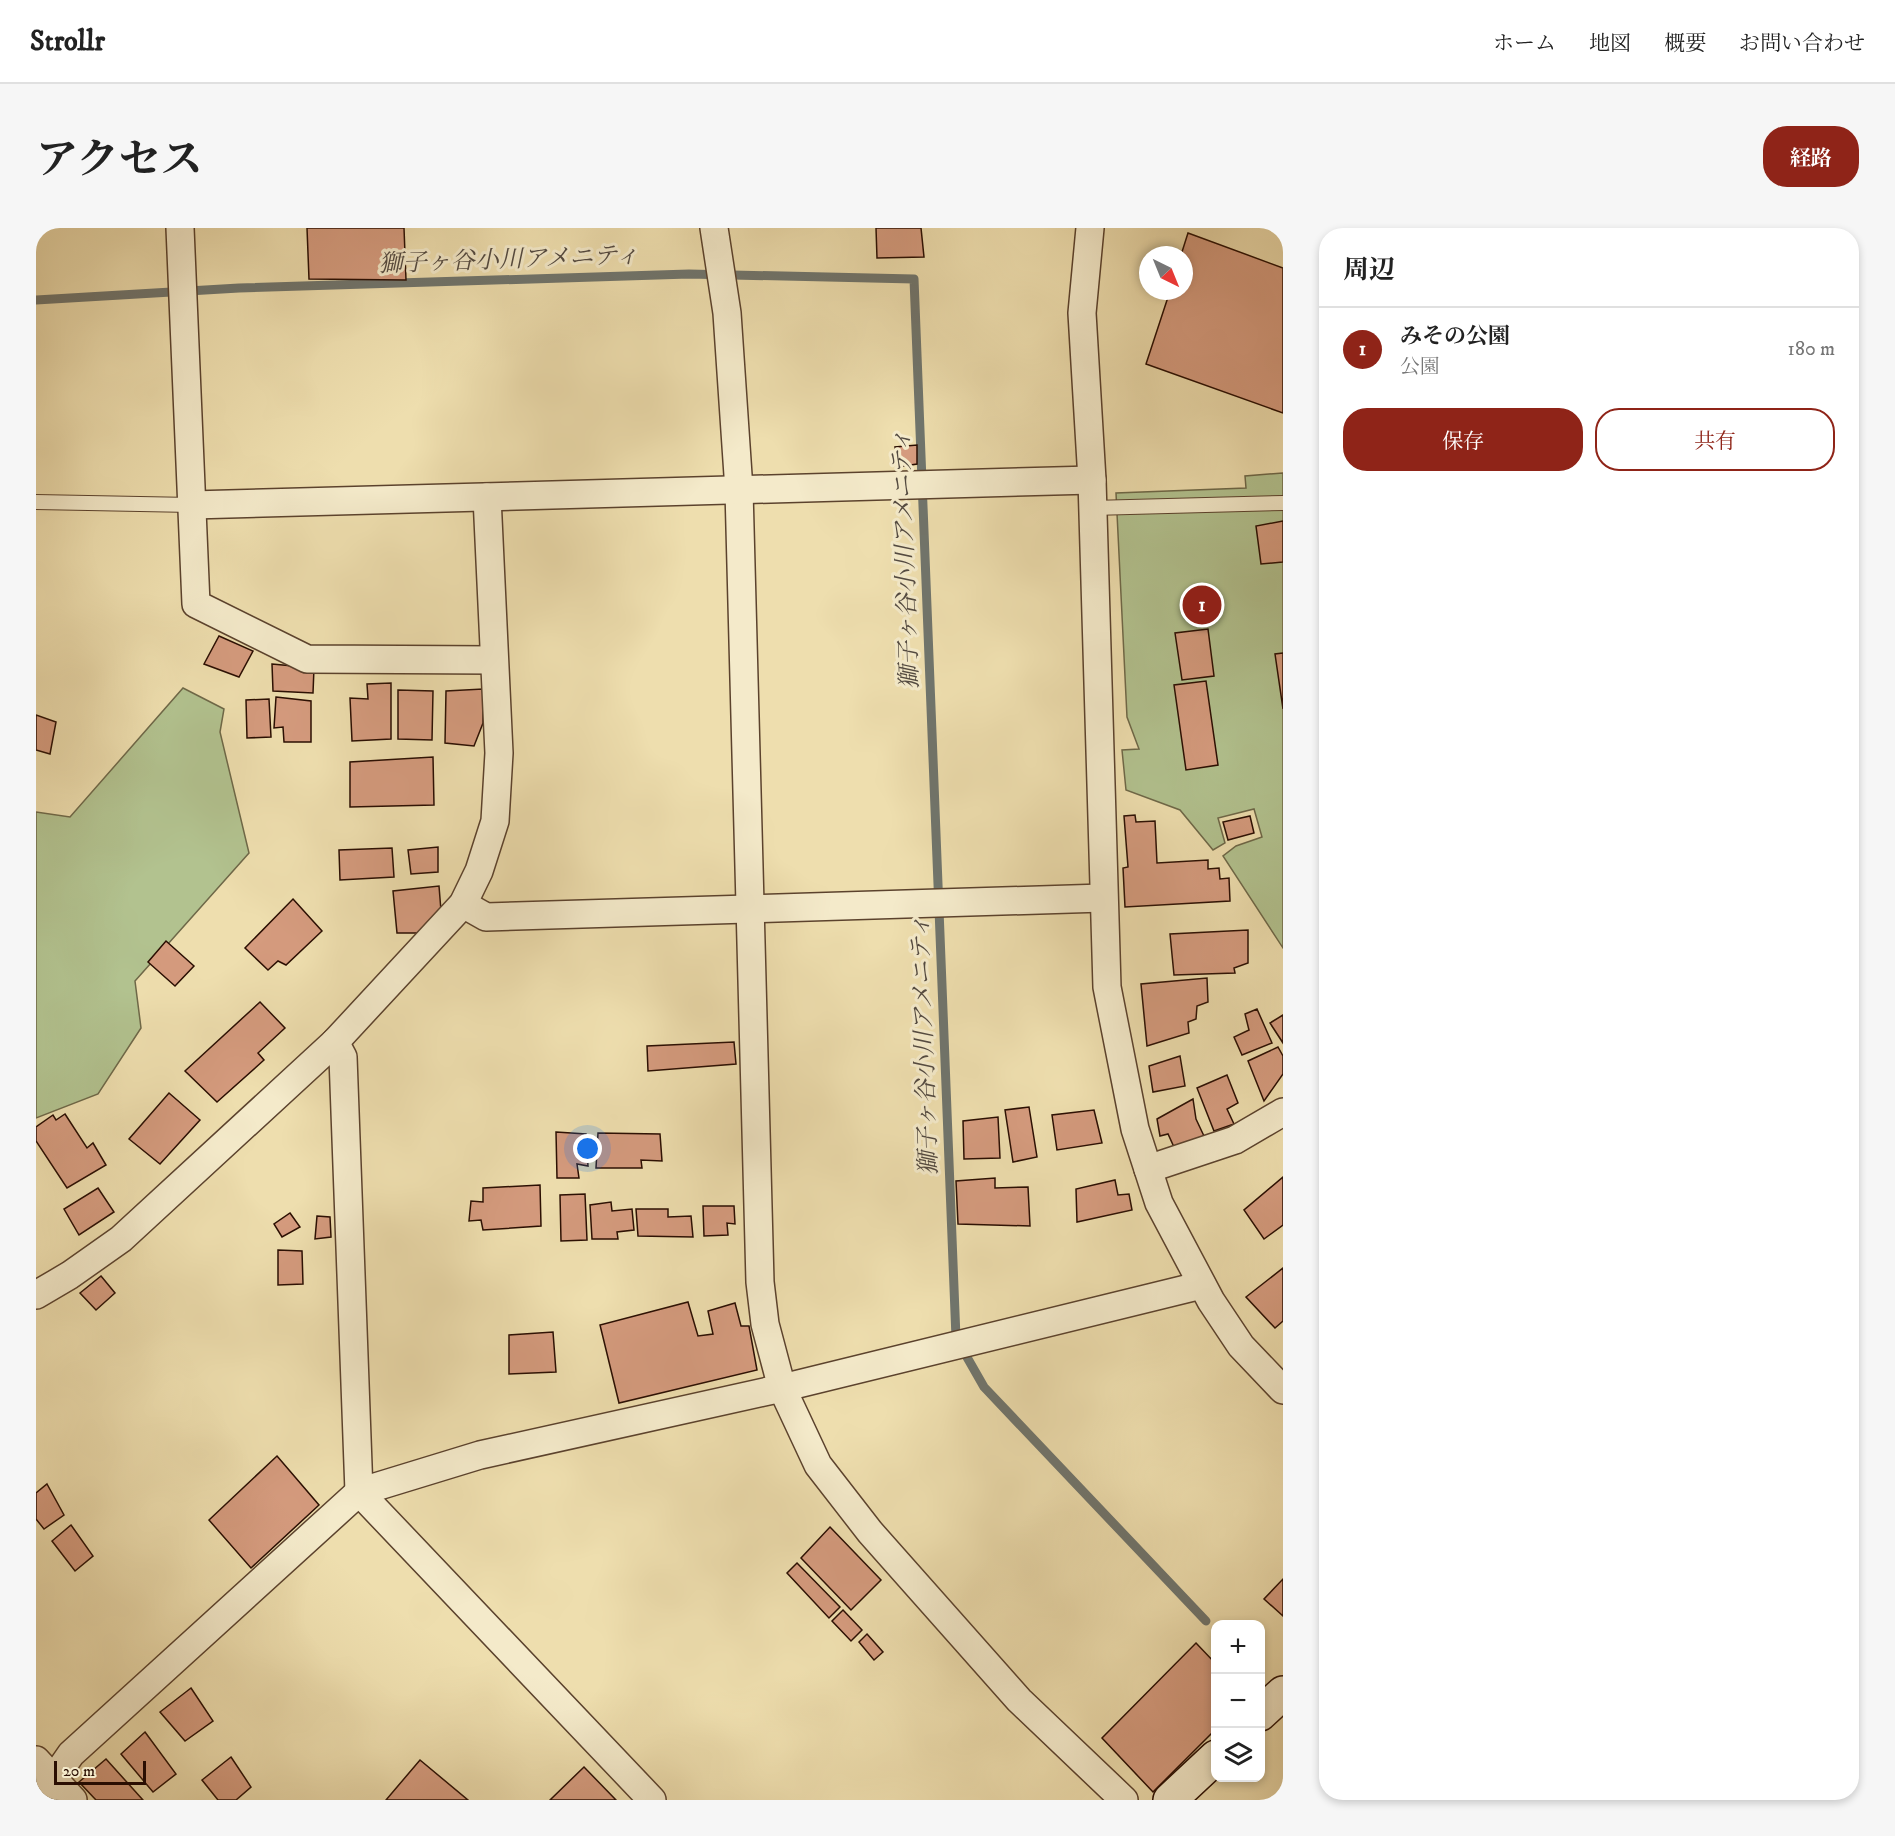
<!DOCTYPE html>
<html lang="ja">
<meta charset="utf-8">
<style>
:root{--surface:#fff;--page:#f6f6f6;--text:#222;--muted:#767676;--line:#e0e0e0;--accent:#8f2418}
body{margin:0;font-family:"IM FELL DW Pica","Noto Serif JP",serif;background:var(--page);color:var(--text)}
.controls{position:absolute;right:18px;bottom:18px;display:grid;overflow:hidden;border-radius:12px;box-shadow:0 3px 9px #0003}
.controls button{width:54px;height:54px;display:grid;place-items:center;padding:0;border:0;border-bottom:2px solid var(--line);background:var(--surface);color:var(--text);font:30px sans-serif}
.compass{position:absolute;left:1103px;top:18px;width:54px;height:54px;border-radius:50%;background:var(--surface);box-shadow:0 3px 9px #0003;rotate:137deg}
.scale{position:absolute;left:18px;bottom:15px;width:92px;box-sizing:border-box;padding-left:6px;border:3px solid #2a0e02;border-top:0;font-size:16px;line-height:21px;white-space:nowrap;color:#2a0e02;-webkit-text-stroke:4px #f4eaca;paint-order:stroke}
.you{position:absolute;left:552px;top:921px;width:21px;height:21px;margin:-15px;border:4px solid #fff;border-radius:50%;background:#1a73e8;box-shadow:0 0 0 9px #1a73e833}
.badge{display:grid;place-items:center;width:39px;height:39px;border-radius:50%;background:var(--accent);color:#fff;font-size:20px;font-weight:700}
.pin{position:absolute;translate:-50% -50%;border:3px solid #fff;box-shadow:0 2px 6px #0006}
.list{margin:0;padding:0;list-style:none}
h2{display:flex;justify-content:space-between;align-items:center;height:78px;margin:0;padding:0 24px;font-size:26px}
h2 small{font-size:20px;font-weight:400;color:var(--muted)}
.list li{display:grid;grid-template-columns:39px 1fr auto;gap:18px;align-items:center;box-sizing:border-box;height:84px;padding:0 24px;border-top:2px solid var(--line)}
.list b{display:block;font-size:22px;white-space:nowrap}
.list p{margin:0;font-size:20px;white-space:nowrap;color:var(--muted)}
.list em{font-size:20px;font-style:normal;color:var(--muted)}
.actions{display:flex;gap:12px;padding:18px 24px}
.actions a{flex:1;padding:14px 0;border:2px solid var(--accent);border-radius:24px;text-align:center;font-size:21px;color:var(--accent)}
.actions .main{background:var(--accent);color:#fff}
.icon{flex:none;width:33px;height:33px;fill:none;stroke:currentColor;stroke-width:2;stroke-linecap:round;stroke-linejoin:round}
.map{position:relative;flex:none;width:1247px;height:1572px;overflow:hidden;border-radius:24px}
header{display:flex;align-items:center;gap:36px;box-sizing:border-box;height:84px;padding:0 30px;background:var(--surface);border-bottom:2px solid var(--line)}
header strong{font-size:28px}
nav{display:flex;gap:33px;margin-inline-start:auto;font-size:21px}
.intro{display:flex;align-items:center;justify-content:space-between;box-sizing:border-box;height:144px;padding:0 36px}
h1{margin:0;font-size:42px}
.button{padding:15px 27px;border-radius:24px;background:var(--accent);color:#fff;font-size:21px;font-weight:700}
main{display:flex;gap:36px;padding:0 36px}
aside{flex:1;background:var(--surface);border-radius:24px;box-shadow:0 3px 9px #0003}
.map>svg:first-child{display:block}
.green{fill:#b2c28f;stroke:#6e6848;stroke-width:1.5}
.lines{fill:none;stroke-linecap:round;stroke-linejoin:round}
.stream{stroke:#70756d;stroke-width:9}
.building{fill:#d59b7e;stroke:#2a0e02;stroke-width:1.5}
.lane-casing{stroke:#5b422d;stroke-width:16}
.street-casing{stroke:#5b422d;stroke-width:30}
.secondary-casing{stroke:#2a0e02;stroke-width:36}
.lane{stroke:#f4eaca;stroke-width:14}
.street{stroke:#f4eaca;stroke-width:27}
.secondary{stroke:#f4eaca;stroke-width:33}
.labels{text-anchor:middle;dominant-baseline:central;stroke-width:6;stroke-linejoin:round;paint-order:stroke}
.water-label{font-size:24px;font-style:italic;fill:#534a41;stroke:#f4eaca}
</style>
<header>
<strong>Strollr</strong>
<nav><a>ホーム</a><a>地図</a><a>概要</a><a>お問い合わせ</a></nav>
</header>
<div class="intro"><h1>アクセス</h1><a class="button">経路</a></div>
<main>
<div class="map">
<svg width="1247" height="1572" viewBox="0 0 1247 1572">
<rect width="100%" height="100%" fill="#eedeae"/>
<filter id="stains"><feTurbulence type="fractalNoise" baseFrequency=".00333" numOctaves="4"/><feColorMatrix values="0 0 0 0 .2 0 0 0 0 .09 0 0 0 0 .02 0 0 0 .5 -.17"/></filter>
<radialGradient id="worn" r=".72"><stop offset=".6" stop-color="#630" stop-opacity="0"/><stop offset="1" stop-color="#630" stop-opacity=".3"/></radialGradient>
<g class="green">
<polygon points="1247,245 1247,720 1187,628 1200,618 1226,609 1218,581 1182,590 1189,615 1177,622 1144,582 1090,562 1086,522 1103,521 1091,489 1080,265 1210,260 1209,248"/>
<polygon points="147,460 188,481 184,504 213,625 99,753 105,800 62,866 0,890 0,584 34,589"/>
</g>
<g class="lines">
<polyline class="stream" points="0,72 203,60 653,46 878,51 920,1110 948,1159 1170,1393"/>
</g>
<g class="building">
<polygon points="271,0 368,0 370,52 273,51"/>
<polygon points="840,0 885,0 888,29 841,30"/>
<polygon points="1152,5 1247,40 1247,185 1110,136 1134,63 1148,63 1148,27 1145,27"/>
<polygon points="881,217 881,236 862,239 859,219"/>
<polygon points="1247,293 1247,334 1225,336 1220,298"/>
<polygon points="1172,401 1178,448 1146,452 1139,405"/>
<polygon points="183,408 217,423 203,449 168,436"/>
<polygon points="1247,425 1247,481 1239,426"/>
<polygon points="236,436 278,440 277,465 237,463"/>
<polygon points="1170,453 1182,537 1150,542 1138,457"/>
<polygon points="355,455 355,511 316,513 314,470 332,471 331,456"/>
<polygon points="447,461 447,495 438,518 409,515 410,463"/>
<polygon points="362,462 397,463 396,512 362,511"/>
<polygon points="240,469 275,473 275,514 248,514 247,499 238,500"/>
<polygon points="233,471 235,509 211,510 210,472"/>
<polygon points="0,487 20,494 14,526 0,522"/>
<polygon points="397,529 398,577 314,579 314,534"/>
<polygon points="1099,587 1100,594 1119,593 1121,635 1172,632 1172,641 1183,640 1184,651 1193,650 1194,673 1089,679 1087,640 1092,639 1088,588"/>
<polygon points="1214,588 1218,605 1192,612 1187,594"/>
<polygon points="402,619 402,644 375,646 372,622"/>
<polygon points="356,620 358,649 304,652 303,622"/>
<polygon points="403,658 405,683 383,705 361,705 357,663"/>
<polygon points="257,671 286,703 250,737 242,733 232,742 209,720"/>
<polygon points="1212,702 1212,735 1198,740 1199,745 1138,747 1134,706"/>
<polygon points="130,713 158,738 139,758 112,734"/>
<polygon points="1171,750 1172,774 1161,778 1160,791 1152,794 1153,805 1111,818 1105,756"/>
<polygon points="224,774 249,800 222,825 228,832 181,874 149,843"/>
<polygon points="1221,781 1236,815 1206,827 1198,809 1213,802 1209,786"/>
<polygon points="1247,787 1247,815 1234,795"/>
<polygon points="698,814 700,836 612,843 611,818"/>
<polygon points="1242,819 1247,828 1247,846 1228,873 1212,833"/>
<polygon points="1144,828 1149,858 1117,864 1113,838"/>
<polygon points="1191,847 1202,875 1191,881 1198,896 1178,903 1161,860"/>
<polygon points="133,865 164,892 124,936 93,911"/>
<polygon points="1157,871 1160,891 1168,908 1138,919 1132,906 1124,908 1121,891"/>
<polygon points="993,879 1001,929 977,934 969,882"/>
<polygon points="1058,882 1066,915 1021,922 1016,887"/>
<polygon points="29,886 51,920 57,915 70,937 31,960 0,913 0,899 17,887 20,892"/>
<polygon points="962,889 964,930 928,931 927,893"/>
<polygon points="520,904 550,906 552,938 541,936 543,950 521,950"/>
<polygon points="562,905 624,906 626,933 605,932 606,940 560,940"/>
<polygon points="1247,949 1247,997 1228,1011 1208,982"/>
<polygon points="959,950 959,960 992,959 994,998 922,996 920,953"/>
<polygon points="1079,952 1082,967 1093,966 1096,982 1041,994 1040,961"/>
<polygon points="504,957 505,998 447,1002 445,992 433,993 435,973 447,974 447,960"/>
<polygon points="62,960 78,984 43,1007 28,981"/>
<polygon points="549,966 551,1012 525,1013 524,967"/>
<polygon points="575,974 576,983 596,981 598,1002 581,1004 582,1011 556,1011 554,977"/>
<polygon points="667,978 698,978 699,996 691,995 692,1007 668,1008"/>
<polygon points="600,981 632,981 632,989 655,988 657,1009 602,1008"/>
<polygon points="254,985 264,999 246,1009 238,996"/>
<polygon points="281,988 294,989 295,1009 279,1011"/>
<polygon points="242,1022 266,1023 267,1056 242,1057"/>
<polygon points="1247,1040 1247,1093 1239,1100 1210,1069"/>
<polygon points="65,1048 79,1065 60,1082 44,1065"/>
<polygon points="652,1074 662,1108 677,1106 672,1083 699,1075 705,1098 713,1098 721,1142 583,1175 564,1097"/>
<polygon points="517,1104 520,1144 473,1146 473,1107"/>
<polygon points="241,1228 283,1277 215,1340 173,1292"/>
<polygon points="11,1256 28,1287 8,1301 0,1291 0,1265"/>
<polygon points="35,1297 57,1328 39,1343 16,1313"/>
<polygon points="794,1299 845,1352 815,1382 765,1330"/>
<polygon points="761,1335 804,1379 793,1390 751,1345"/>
<polygon points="1247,1351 1247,1388 1228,1371"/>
<polygon points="807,1382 826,1402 815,1413 796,1393"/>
<polygon points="831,1406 847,1424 838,1432 823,1414"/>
<polygon points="1160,1415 1180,1436 1180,1501 1117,1564 1066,1510"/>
<polygon points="155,1460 177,1493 149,1513 124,1484"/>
<polygon points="109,1504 140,1546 117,1564 85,1526"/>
<polygon points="195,1529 215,1559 200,1572 182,1572 166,1552"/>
<polygon points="70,1531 107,1572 60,1572 43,1554"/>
<polygon points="384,1532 432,1572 350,1572"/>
<polygon points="548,1539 580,1572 514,1572"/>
</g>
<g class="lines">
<g class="lane-casing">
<g id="lane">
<polyline points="0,274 156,277"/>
<polyline points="1056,280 1247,275"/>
</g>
</g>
<g class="street-casing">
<g id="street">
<polyline points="144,0 160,376 271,431 458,432"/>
<polyline points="678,0 691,85 703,262 724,1054 729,1096 746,1160 782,1237 834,1304 983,1472 1088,1572"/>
<polyline points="1054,0 1046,85 1056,252 1071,759 1099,901 1123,975 1175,1073 1205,1118 1247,1162"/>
<polyline points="156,277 1056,252"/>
<polyline points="427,676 450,689 1067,670"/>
<polyline points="299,814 307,829 323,1264 616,1572"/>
<polyline points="1112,941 1199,912 1247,884"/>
<polyline points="0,1067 34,1047 85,1011 299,814 427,676 443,643 459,593 463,525 451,269"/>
<polyline points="0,1532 37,1572"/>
<polyline points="3,1572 35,1526 323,1264 444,1227 746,1160 1166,1057"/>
</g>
</g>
<g class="secondary-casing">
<g id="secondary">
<polyline points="1224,1486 1247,1465"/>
<polyline points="1134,1572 1180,1529"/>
</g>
</g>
<use href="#lane" class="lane"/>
<use href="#street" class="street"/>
<use href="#secondary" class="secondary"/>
</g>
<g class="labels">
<g class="water-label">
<text transform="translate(473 32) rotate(-2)">獅子ヶ谷小川アメニティ</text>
<text transform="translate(870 331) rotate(-92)">獅子ヶ谷小川アメニティ</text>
<text transform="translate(889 817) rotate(-92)">獅子ヶ谷小川アメニティ</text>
</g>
</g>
<rect width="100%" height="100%" filter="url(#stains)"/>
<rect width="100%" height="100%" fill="url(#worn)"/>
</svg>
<div class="controls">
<button>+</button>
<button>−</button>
<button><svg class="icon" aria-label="layers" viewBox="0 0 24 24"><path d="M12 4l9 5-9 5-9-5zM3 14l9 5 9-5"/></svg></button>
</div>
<svg class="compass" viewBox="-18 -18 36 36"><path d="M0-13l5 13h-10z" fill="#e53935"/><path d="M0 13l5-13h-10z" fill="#767676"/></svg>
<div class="scale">20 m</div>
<div class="you"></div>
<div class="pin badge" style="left:1166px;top:377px">1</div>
</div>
<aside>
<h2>周辺<small></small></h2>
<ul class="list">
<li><span class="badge">1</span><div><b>みその公園</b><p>公園</p></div><em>180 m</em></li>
</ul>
<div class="actions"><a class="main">保存</a><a>共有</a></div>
</aside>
</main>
